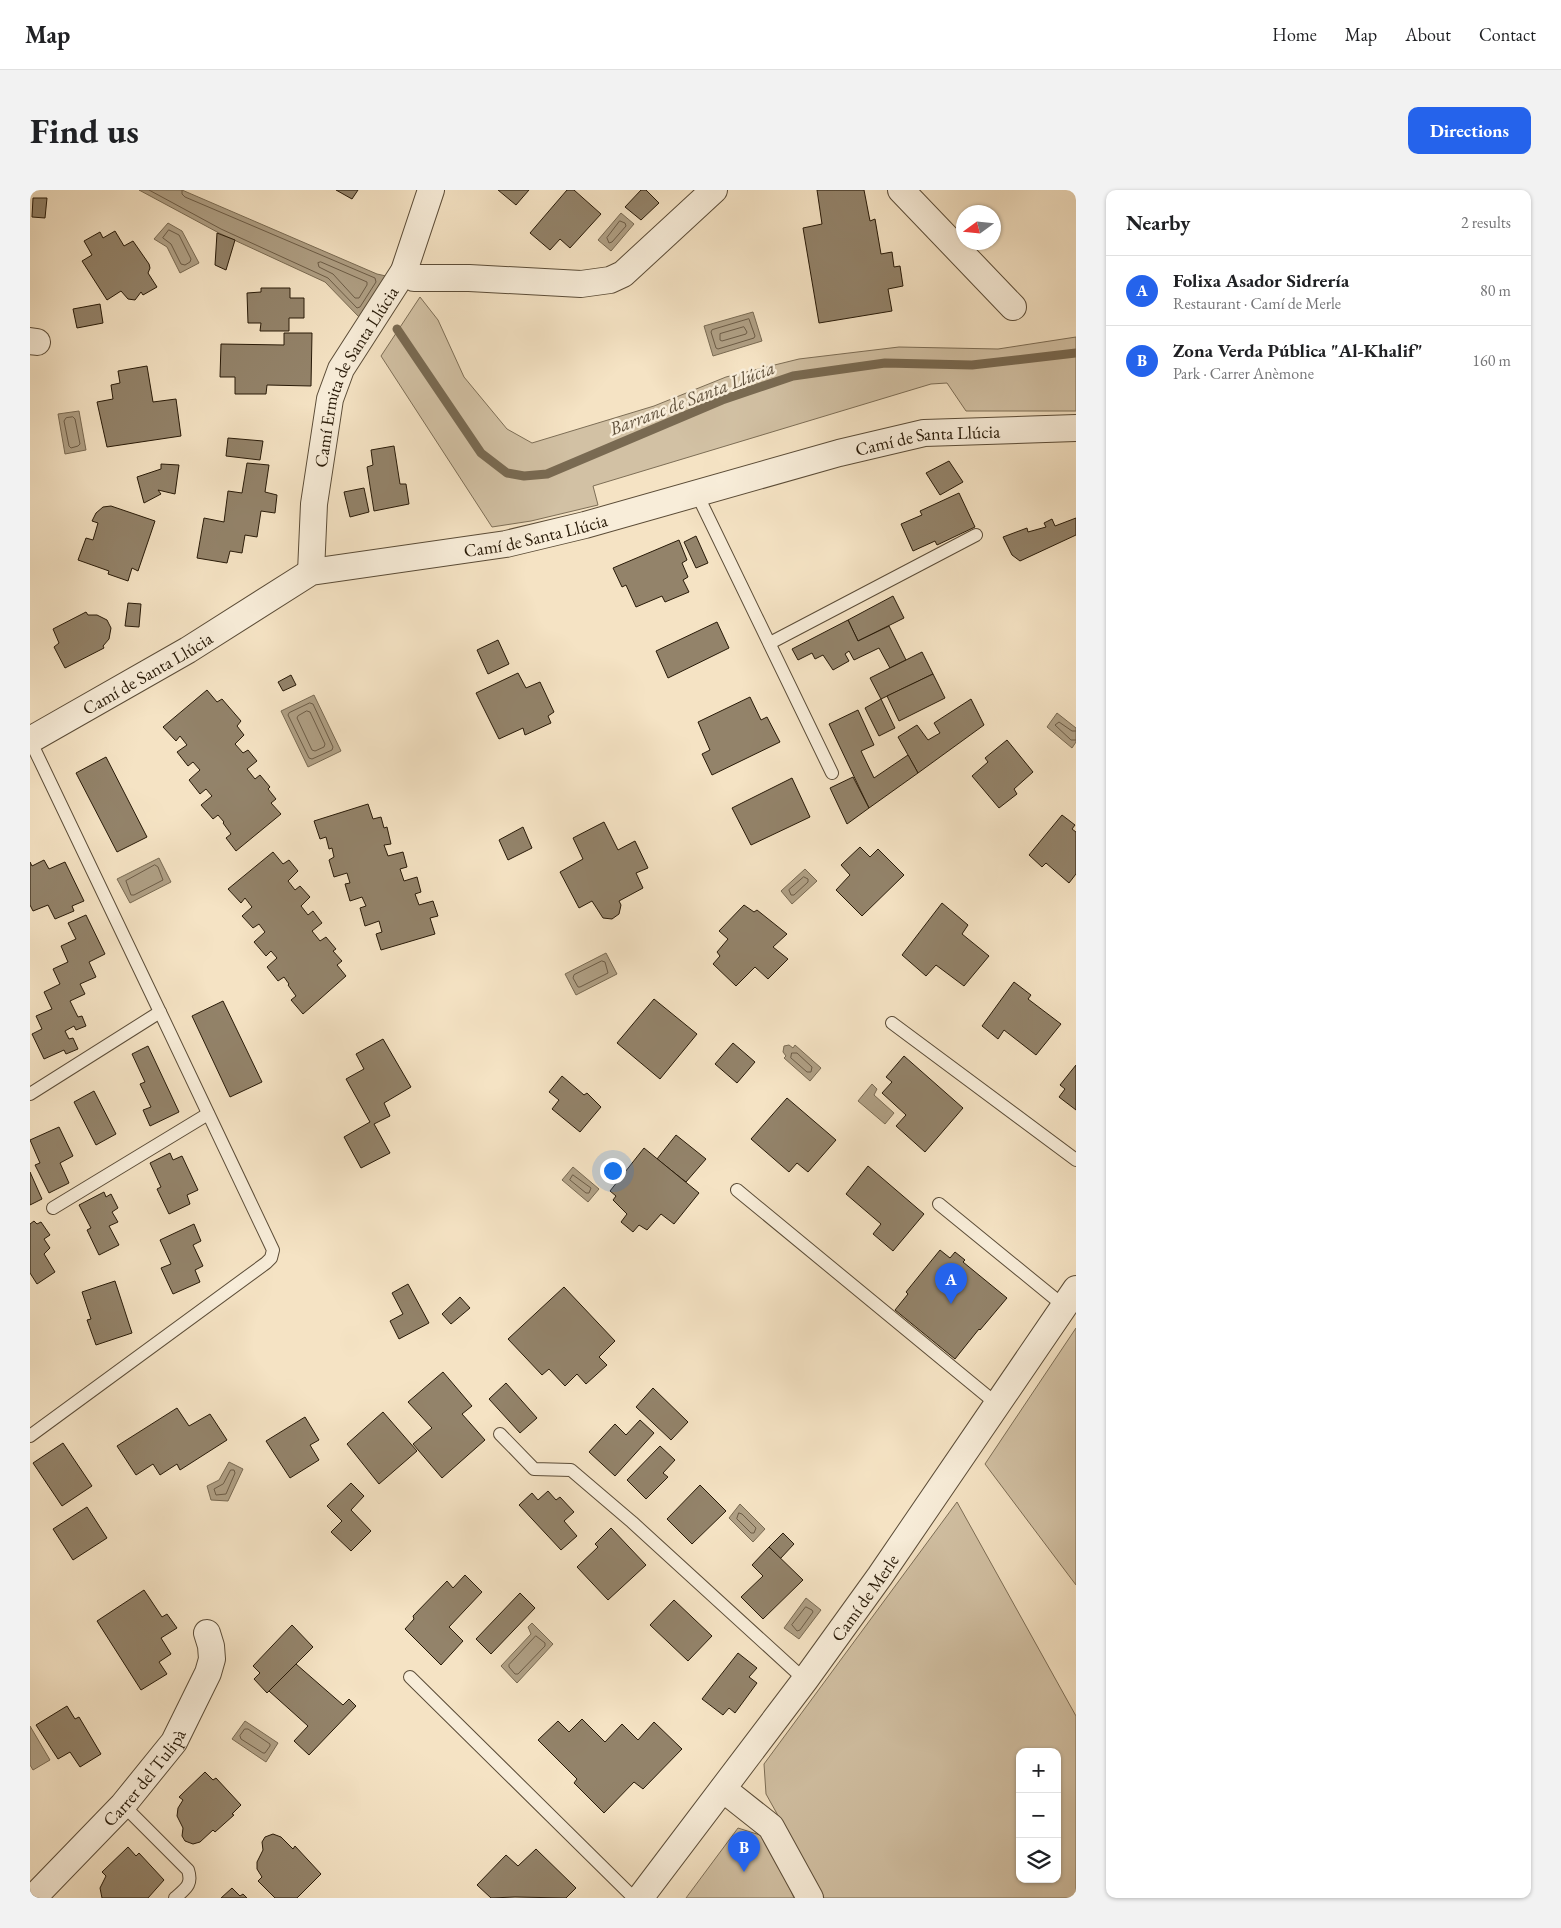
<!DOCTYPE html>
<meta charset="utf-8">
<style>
:root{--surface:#fff;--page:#f2f2f2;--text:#202124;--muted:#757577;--line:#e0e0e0;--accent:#2563eb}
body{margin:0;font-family:"EB Garamond",serif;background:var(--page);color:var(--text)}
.controls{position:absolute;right:15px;bottom:15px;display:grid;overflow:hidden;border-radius:10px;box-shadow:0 1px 4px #0004}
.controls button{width:45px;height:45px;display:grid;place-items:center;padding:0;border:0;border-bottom:1px solid var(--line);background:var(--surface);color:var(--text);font:25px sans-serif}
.compass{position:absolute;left:926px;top:15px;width:45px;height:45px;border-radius:50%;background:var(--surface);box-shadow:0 1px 4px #0004;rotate:255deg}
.you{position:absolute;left:582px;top:980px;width:18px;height:18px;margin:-12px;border:4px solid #fff;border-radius:50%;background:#1a73e8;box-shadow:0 0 0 8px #1a73e833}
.badge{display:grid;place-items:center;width:32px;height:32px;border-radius:50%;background:var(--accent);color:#fff;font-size:16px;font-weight:700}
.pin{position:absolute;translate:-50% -41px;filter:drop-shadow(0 1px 2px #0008)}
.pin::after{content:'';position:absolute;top:26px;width:18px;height:15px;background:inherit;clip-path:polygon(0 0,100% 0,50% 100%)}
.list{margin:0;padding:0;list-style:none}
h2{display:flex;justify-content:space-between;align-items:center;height:65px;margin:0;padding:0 20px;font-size:21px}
h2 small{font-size:16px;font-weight:400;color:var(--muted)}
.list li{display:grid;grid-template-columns:32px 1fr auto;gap:15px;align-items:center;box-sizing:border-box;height:70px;padding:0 20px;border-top:1px solid var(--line)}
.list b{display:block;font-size:19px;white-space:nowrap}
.list p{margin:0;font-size:16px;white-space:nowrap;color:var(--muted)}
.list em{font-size:16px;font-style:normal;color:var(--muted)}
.icon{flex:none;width:28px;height:28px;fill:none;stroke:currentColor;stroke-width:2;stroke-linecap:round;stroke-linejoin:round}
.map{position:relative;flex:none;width:1046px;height:1708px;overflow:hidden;border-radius:10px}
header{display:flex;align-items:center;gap:30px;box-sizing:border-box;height:70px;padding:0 25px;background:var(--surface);border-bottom:1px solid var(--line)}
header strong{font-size:24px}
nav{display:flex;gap:28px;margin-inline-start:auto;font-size:18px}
.intro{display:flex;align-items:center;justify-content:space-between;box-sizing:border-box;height:120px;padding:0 30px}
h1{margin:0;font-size:35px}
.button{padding:12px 22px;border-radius:10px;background:var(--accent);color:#fff;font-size:18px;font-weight:700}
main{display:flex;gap:30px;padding:0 30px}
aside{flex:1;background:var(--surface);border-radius:10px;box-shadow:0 1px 4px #0004}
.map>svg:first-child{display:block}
.green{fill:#d2c1a4;stroke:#7d6e56;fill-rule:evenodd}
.water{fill:#af9f84;stroke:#796a52}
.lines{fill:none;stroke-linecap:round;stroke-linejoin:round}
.shore{stroke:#6c5c46;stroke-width:1}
.stream{stroke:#796a52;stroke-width:9}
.building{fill:#93836a;stroke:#281a08}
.service-casing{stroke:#5b4c37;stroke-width:14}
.minor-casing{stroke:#5b4c37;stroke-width:28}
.service{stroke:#f8edd9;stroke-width:12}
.minor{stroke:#f8edd9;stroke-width:26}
.labels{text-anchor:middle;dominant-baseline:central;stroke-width:5;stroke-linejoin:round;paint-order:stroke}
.street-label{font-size:18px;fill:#281a08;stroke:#f8edd9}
.water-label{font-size:19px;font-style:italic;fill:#5e4f3a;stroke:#f8edd9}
</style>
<header>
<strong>Map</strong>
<nav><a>Home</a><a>Map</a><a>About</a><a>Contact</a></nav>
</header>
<div class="intro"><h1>Find us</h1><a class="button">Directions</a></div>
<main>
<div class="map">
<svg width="1046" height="1708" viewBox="0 0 1046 1708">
<rect width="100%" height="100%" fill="#f5e3c4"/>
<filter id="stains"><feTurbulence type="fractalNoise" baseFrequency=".004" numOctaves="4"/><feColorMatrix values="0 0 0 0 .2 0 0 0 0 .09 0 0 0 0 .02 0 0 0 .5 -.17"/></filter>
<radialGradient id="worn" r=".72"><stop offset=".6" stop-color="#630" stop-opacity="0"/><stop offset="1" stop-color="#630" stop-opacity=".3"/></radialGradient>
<g class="green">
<polygon points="390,107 408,130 434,187 477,239 502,253 624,216 696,187 769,169 869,157 968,159 1046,147 1046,221 936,221 917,193 901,194 563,296 568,315 501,331 462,337 351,166"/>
<polygon points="1046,1138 1046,1395 955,1274"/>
<path d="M927 1312 1046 1526V1708H794L736 1604 734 1574ZM990 1562H1027V1689H990Z"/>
<polygon points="708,1638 730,1645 741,1657 764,1708 656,1708"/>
</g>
<g class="water">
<polygon points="109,0 152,0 347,84 356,86 329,127 295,92 189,43"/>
<polygon points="591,23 604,34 581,61 568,50"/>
<polygon points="138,33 152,41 169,73 150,83 137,57 124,49"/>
<polygon points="723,122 732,151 683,166 674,136"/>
<polygon points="49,221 56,260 35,264 28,224"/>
<polygon points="284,505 311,561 278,577 251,521"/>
<polygon points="1027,523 1046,538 1046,552 1042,558 1017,537"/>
<polygon points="129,668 141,692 100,713 87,689"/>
<polygon points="775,679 787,691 762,714 751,701"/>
<polygon points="576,763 587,784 546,805 535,784"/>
<polygon points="759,855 763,858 765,855 791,878 780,891 754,868 756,866 753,862 754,856"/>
<polygon points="842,894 847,899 844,905 864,923 855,934 828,911"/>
<polygon points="543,977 569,999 558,1012 532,990"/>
<polygon points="199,1272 213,1279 198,1311 181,1310 177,1296 189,1290"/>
<polygon points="710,1314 735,1339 723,1352 699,1328"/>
<polygon points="776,1408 791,1420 769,1449 754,1438"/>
<polygon points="502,1433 523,1454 487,1493 471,1476 501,1444 498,1437"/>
<polygon points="215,1531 248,1553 236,1572 202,1549"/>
<polygon points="0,1536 20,1570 3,1580 0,1575"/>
</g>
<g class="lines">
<g class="shore">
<polyline points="119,0 191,39 298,88 327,118 330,117 346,92 345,88 155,7 152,4 152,0"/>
<polygon points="590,31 595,33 596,36 582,52 579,53 577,48"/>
<polygon points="139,40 149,45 161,69 160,72 155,75 151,74 141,54 133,48"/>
<polygon points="291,72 337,92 337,95 329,108 325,108 303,84 289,77 288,73"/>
<polygon points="719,129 725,146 724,148 688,159 686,158 681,142 682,140"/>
<polygon points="714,137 717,142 716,144 692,151 690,150 690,144"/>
<polygon points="43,227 45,229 50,254 48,256 41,258 39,256 34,231 36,228"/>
<polygon points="280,513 283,514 303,557 302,560 282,569 279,568 258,525 259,523"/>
<polygon points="277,521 280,522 295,554 294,557 285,561 282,560 267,528 268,526"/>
<polyline points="1046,541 1042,541 1029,532 1025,535 1041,550 1046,550"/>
<polygon points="125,675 128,677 133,690 104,705 101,705 96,691"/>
<polygon points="774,687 778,689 778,692 764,705 761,705 759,700"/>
<polygon points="572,771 575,772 578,783 550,797 548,797 543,788 544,785"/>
<polygon points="762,863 767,863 782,877 781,882 777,882 761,868"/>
<polygon points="543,985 561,998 559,1003 556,1003 540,990"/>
<polygon points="201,1280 204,1280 205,1283 196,1304 186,1305 184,1299 193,1294"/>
<polygon points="709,1323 712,1324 726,1338 724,1343 721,1343 707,1329"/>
<polygon points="776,1417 782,1420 783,1422 770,1440 767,1441 762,1435"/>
<polygon points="506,1446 515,1453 515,1456 488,1484 485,1484 479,1477 479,1475"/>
<polygon points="215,1539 218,1539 240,1554 240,1556 235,1563 233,1563 211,1549 210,1546"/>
</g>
<polyline class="stream" points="367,139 451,263 477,283 494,286 517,284 692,210 763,186 855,173 942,175 1046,163"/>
</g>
<g class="building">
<polygon points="306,0 328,0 322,9"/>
<polygon points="468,0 499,0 486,15"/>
<polygon points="537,0 544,0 571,24 540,58 530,49 520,60 500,43"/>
<polygon points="611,0 616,0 629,13 611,30 595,17"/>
<polygon points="787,0 834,0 840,31 845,29 851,64 862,62 864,77 870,76 873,96 858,99 862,121 789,133 773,38 792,34"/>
<polygon points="3,8 17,8 15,28 2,27"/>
<polygon points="85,41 94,56 103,51 119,74 120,78 118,83 127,97 113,105 111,102 105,110 98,109 91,101 77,110 52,71 62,65 54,51 70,42 73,48"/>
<polygon points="187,43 205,50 196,80 185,75"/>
<polygon points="231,98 260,98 260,108 274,108 274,128 259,128 259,141 230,141 231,133 218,133 217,103 231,102"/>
<polygon points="70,114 73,133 47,138 43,119"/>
<polygon points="254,143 282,143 281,196 237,195 236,204 205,204 205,187 190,187 191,154 254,155"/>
<polygon points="117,176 123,212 146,209 151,246 77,257 67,212 83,209 81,195 90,193 88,181"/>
<polygon points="198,248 233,251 230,270 196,266"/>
<polygon points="364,256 370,294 376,294 379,314 344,321 337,277 343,275 341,260"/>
<polygon points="919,271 933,292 910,305 896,283"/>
<polygon points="217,273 239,275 235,302 247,305 245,323 231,321 227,347 215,345 212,363 200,361 197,373 167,368 174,328 194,332 198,301 212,303"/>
<polygon points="131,274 149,275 145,304 128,300 131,304 114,313 107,287 131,279"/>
<polygon points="334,298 339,322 320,327 314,302"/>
<polygon points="929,303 945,337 907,355 905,351 883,361 871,334 892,325 890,321"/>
<polygon points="81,316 125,331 108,381 102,378 98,391 78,384 79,381 48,370 56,348 63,350 68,333 62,331 66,323 73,317"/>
<polygon points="1046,328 1046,345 990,371 982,365 973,347 997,338 998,342 1016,337 1014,333 1022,329 1025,336"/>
<polygon points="666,346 678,373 666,378 654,352"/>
<polygon points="649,350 657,370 652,373 658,387 653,390 659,402 635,412 632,406 606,417 596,395 592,397 583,378"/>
<polygon points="863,406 874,428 828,451 818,430"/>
<polygon points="98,413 111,414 109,437 95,436"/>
<polygon points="56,422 58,425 67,425 77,430 81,438 79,449 73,456 74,458 35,478 24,457 29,453 23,439"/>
<polygon points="818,430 828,451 859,436 876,470 860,478 849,458 824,470 819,461 815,464 819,471 803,480 793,465 785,469 782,463 768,470 762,459"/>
<polygon points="687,432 699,458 638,488 626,461"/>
<polygon points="468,450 479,474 458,484 447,460"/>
<polygon points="892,462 903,484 851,509 840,488"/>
<polygon points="488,483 496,498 510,492 524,522 518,526 521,533 495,545 493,538 469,549 446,503"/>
<polygon points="903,484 915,508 869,531 857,506"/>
<polygon points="261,485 266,495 253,501 248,492"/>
<polygon points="177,500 187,512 192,509 211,531 207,536 214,545 205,554 213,563 218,560 227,571 217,579 225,589 230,585 240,597 238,599 246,609 241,613 251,624 206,661 196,648 201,644 193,633 194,632 188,625 183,629 171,615 182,606 176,599 170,604 159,590 170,580 163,572 158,576 147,562 157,555 150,546 146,551 133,537"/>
<polygon points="720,507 731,530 737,527 750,552 682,585 672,564 680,560 668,532"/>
<polygon points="851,509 865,538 849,546 835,518"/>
<polygon points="941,509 954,535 888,583 868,547 887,535 898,550 910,543 904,533"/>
<polygon points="828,520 844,555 831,561 844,588 878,565 888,583 839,618 799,534"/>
<polygon points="977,550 1003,582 984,599 987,604 969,618 942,586 958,572 955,568"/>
<polygon points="76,567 117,647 87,662 46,583"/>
<polygon points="823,587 839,618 817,634 800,598"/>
<polygon points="762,588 780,627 721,655 702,618"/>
<polygon points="338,614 343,629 351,627 354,638 357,637 361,654 354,655 358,666 373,662 377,677 370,679 374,691 387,687 391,702 385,704 389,715 403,711 408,726 400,728 405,744 351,760 346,744 352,742 349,731 335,736 330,718 336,716 332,707 320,711 315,694 320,693 317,683 304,687 299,670 304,667 302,658 299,659 296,647 290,649 284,631"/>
<polygon points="1032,625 1045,635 1042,639 1046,642 1046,684 1039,693 1016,673 1012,677 999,665"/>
<polygon points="574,632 588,660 605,651 618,678 606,683 613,698 589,711 591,715 589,724 582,729 573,728 562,711 549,718 530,682 553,669 543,648"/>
<polygon points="493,637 502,658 478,670 469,650"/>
<polygon points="830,657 840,667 848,659 874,685 832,726 806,700 820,685 811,675"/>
<polygon points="243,662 253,674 259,670 268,681 258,691 265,700 270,696 280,707 271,716 278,725 283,721 292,733 282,741 290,751 296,747 306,759 303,761 312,771 307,775 316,786 273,824 261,810 266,806 258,795 259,794 254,787 248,791 237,777 247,768 241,761 236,766 224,752 235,742 229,734 223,738 212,726 222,717 215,708 211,713 198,699"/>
<polygon points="14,670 19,679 35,672 54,711 42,716 44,721 25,729 18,715 3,721 0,715 0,672 2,676"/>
<polygon points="912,713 938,735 932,744 959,766 934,796 906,775 896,786 872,765"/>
<polygon points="714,715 724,722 727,720 757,744 743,757 758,769 738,789 725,777 706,796 683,774 690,766 687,762 698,749 689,741"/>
<polygon points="56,725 75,764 59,772 66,787 50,794 55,804 40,811 48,827 52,826 56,836 46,840 44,836 35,841 39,849 43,848 48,859 36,864 34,860 14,869 2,844 12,839 6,826 22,819 14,802 30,794 23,779 38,772 31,756 46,749 38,733"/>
<polygon points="984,792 1001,805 998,809 1031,834 1006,865 974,840 968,849 952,836"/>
<polygon points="624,809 667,844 630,889 587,853"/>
<polygon points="193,811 232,892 200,907 162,826"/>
<polygon points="353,849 381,897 354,913 360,926 344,934 360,963 331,978 314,947 340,932 316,889 334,879 326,864"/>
<polygon points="703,853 725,872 707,893 685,874"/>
<polygon points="118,856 149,922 120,936 113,920 121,917 110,894 115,892 102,864"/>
<polygon points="874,866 933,918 895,962 866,936 876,925 852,903 862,892 856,887"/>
<polygon points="1046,875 1046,920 1029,907 1035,899 1030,895"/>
<polygon points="532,886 554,905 557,903 571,917 550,942 522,919 529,910 519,902"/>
<polygon points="64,901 86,944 66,955 44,912"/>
<polygon points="757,908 806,950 778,982 767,973 759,982 721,949"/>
<polygon points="29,937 43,966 30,973 39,993 19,1003 5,975 10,973 0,950"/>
<polygon points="646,945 676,969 656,992 627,969"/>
<polygon points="614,958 669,1003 644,1034 631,1024 617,1040 609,1035 603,1042 591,1032 597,1024 583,1010 586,1006 580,1001"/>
<polygon points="140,963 143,970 152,966 168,1000 157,1005 160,1014 139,1024 127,999 131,997 120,973"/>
<polygon points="838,976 894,1024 863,1061 843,1044 851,1034 816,1004"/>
<polygon points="0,982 12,1009 0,1015"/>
<polygon points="74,1002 76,1007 81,1004 88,1018 82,1022 88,1032 79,1036 89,1055 69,1065 57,1040 61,1038 49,1015"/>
<polygon points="4,1031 7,1034 11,1032 20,1045 14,1049 20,1058 14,1064 25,1082 7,1094 0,1083 0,1034"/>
<polygon points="164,1034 171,1051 163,1055 173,1076 165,1080 170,1092 143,1104 131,1078 141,1074 130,1050"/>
<polygon points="910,1060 920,1068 925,1062 935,1070 933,1072 977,1108 950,1140 949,1139 925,1169 865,1120 878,1104 876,1102"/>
<polygon points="85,1091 102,1143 66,1155 57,1130 61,1129 52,1102"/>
<polygon points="378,1094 399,1133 369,1149 360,1131 373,1124 362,1103"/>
<polygon points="534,1097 585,1151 569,1167 577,1175 556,1194 547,1184 535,1196 519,1179 512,1185 478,1149"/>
<polygon points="430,1107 440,1118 421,1134 412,1124"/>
<polygon points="413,1182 442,1216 432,1224 455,1250 412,1288 383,1254 402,1238 378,1212"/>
<polygon points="476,1193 507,1228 490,1243 459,1209"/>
<polygon points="623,1198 658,1232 641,1250 606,1217"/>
<polygon points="147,1218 159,1236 180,1224 197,1250 150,1280 147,1274 130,1285 123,1274 106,1285 87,1256"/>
<polygon points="353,1222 387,1261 349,1294 317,1254"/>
<polygon points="275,1227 289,1250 280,1255 289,1270 260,1288 236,1251"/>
<polygon points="610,1230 624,1243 585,1286 559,1262 585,1234 596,1245"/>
<polygon points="33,1253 62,1296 32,1316 3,1273"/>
<polygon points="630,1256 645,1270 633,1283 638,1287 616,1309 597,1290"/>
<polygon points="321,1293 334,1306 321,1320 341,1341 321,1361 301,1342 312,1331 297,1316"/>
<polygon points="670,1295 696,1321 662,1354 637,1329"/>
<polygon points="518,1301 526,1310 530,1307 544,1322 534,1331 547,1346 531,1360 489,1315 502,1303 508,1310"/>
<polygon points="57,1317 77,1348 43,1370 23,1339"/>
<polygon points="581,1338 616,1375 578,1410 547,1377 568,1357 565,1354"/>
<polygon points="753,1343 764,1354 750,1369 739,1357"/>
<polygon points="739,1357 773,1390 733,1429 711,1407 733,1386 722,1375"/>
<polygon points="435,1385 452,1402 419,1437 433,1451 411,1475 375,1439 384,1429 383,1426 417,1391 423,1398"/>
<polygon points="114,1400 132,1427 137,1424 147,1438 131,1448 141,1464 129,1472 137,1484 111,1500 67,1431"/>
<polygon points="490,1403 505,1418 461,1464 446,1449"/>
<polygon points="644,1410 682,1446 658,1471 620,1435"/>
<polygon points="262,1435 283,1457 237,1503 224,1489 230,1483 223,1476"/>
<polygon points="708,1463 727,1478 719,1487 727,1493 705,1523 699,1518 693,1525 672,1509"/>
<polygon points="266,1474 313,1515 319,1509 326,1516 279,1565 264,1551 278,1536 239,1501"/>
<polygon points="37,1516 45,1529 49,1527 71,1564 50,1577 40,1562 28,1569 6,1535"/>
<polygon points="552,1529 575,1552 592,1534 608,1550 624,1532 652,1559 613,1599 604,1592 574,1623 544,1593 547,1589 508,1550 528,1531 539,1542"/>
<polygon points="175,1582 183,1590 186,1588 211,1615 202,1624 204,1625 185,1642 183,1640 170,1652 163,1654 155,1651 152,1646 153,1638 147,1626 148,1618 153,1610 149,1607"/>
<polygon points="243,1644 251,1647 263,1659 265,1656 291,1684 267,1708 245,1708 228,1691 232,1687 227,1679 227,1672 233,1660 232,1652 235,1647"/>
<polygon points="98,1657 106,1666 109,1663 134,1690 118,1708 72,1708 70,1698 76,1686 72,1682"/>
<polygon points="506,1659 546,1698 536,1708 485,1707 461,1708 447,1695 476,1665 488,1676"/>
<polygon points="202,1698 210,1706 213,1704 217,1708 191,1708"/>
</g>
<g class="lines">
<g class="service-casing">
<g id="service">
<polyline points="666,302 802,583"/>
<polyline points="740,453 946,345"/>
<polyline points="0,550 130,822"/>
<polyline points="862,833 1046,970"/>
<polyline points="0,904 130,822 243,1060 241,1068 236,1073 0,1246"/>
<polyline points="707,1000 968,1215"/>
<polyline points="909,1014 1034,1116"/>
<polyline points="23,1018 178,924"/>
<polyline points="470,1244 504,1279 541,1280 602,1332 775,1490"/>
<polyline points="380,1487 604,1708"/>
<path d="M93 1615 158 1680C163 1695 155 1699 145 1708"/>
</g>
</g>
<g class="minor-casing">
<g id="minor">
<polyline points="871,0 983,117"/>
<polyline points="374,81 384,88 439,88 551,94 580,90 593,84 684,0"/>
<polyline points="0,151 7,152"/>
<path id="s1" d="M281 382 284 314 300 209 311 179 374 81 401 0"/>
<path id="s2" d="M0 550 158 460 281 382 476 354 555 335 809 263 894 243 1046 238"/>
<polyline points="693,1599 741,1637 780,1708"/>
<path id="s3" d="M3 1708 93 1615 144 1552 178 1483 182 1469 181 1456 177 1443"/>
<path id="s4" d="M610 1708 775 1490 850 1386 1046 1099"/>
</g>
</g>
<use href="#service" class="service"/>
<use href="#minor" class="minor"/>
</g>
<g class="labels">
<g class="street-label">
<text stroke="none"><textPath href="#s1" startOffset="204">Camí Ermita de Santa Llúcia</textPath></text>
<text stroke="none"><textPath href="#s2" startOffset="960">Camí de Santa Llúcia</textPath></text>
<text stroke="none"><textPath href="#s2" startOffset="555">Camí de Santa Llúcia</textPath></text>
<text stroke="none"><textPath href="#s2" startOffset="135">Camí de Santa Llúcia</textPath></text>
<text stroke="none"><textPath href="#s4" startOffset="375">Camí de Merle</textPath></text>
<text stroke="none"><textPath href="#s3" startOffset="164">Carrer del Tulipà</textPath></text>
</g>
<g class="water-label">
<text transform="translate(662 208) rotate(-21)">Barranc de Santa Llúcia</text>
</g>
</g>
<rect width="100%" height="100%" filter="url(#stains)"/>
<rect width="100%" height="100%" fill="url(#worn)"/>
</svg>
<div class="controls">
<button>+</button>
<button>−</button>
<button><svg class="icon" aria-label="layers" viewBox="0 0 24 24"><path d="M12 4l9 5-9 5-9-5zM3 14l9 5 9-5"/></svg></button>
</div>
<svg class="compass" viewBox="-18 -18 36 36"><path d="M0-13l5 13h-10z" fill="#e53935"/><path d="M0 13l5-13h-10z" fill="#757577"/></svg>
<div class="you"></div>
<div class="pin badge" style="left:921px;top:1114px">A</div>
<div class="pin badge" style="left:714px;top:1682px">B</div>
</div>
<aside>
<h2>Nearby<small>2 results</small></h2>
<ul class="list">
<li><span class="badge">A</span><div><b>Folixa Asador Sidrería</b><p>Restaurant · Camí de Merle</p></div><em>80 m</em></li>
<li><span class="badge">B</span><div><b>Zona Verda Pública &quot;Al-Khalif&quot;</b><p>Park · Carrer Anèmone</p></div><em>160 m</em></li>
</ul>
</aside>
</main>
